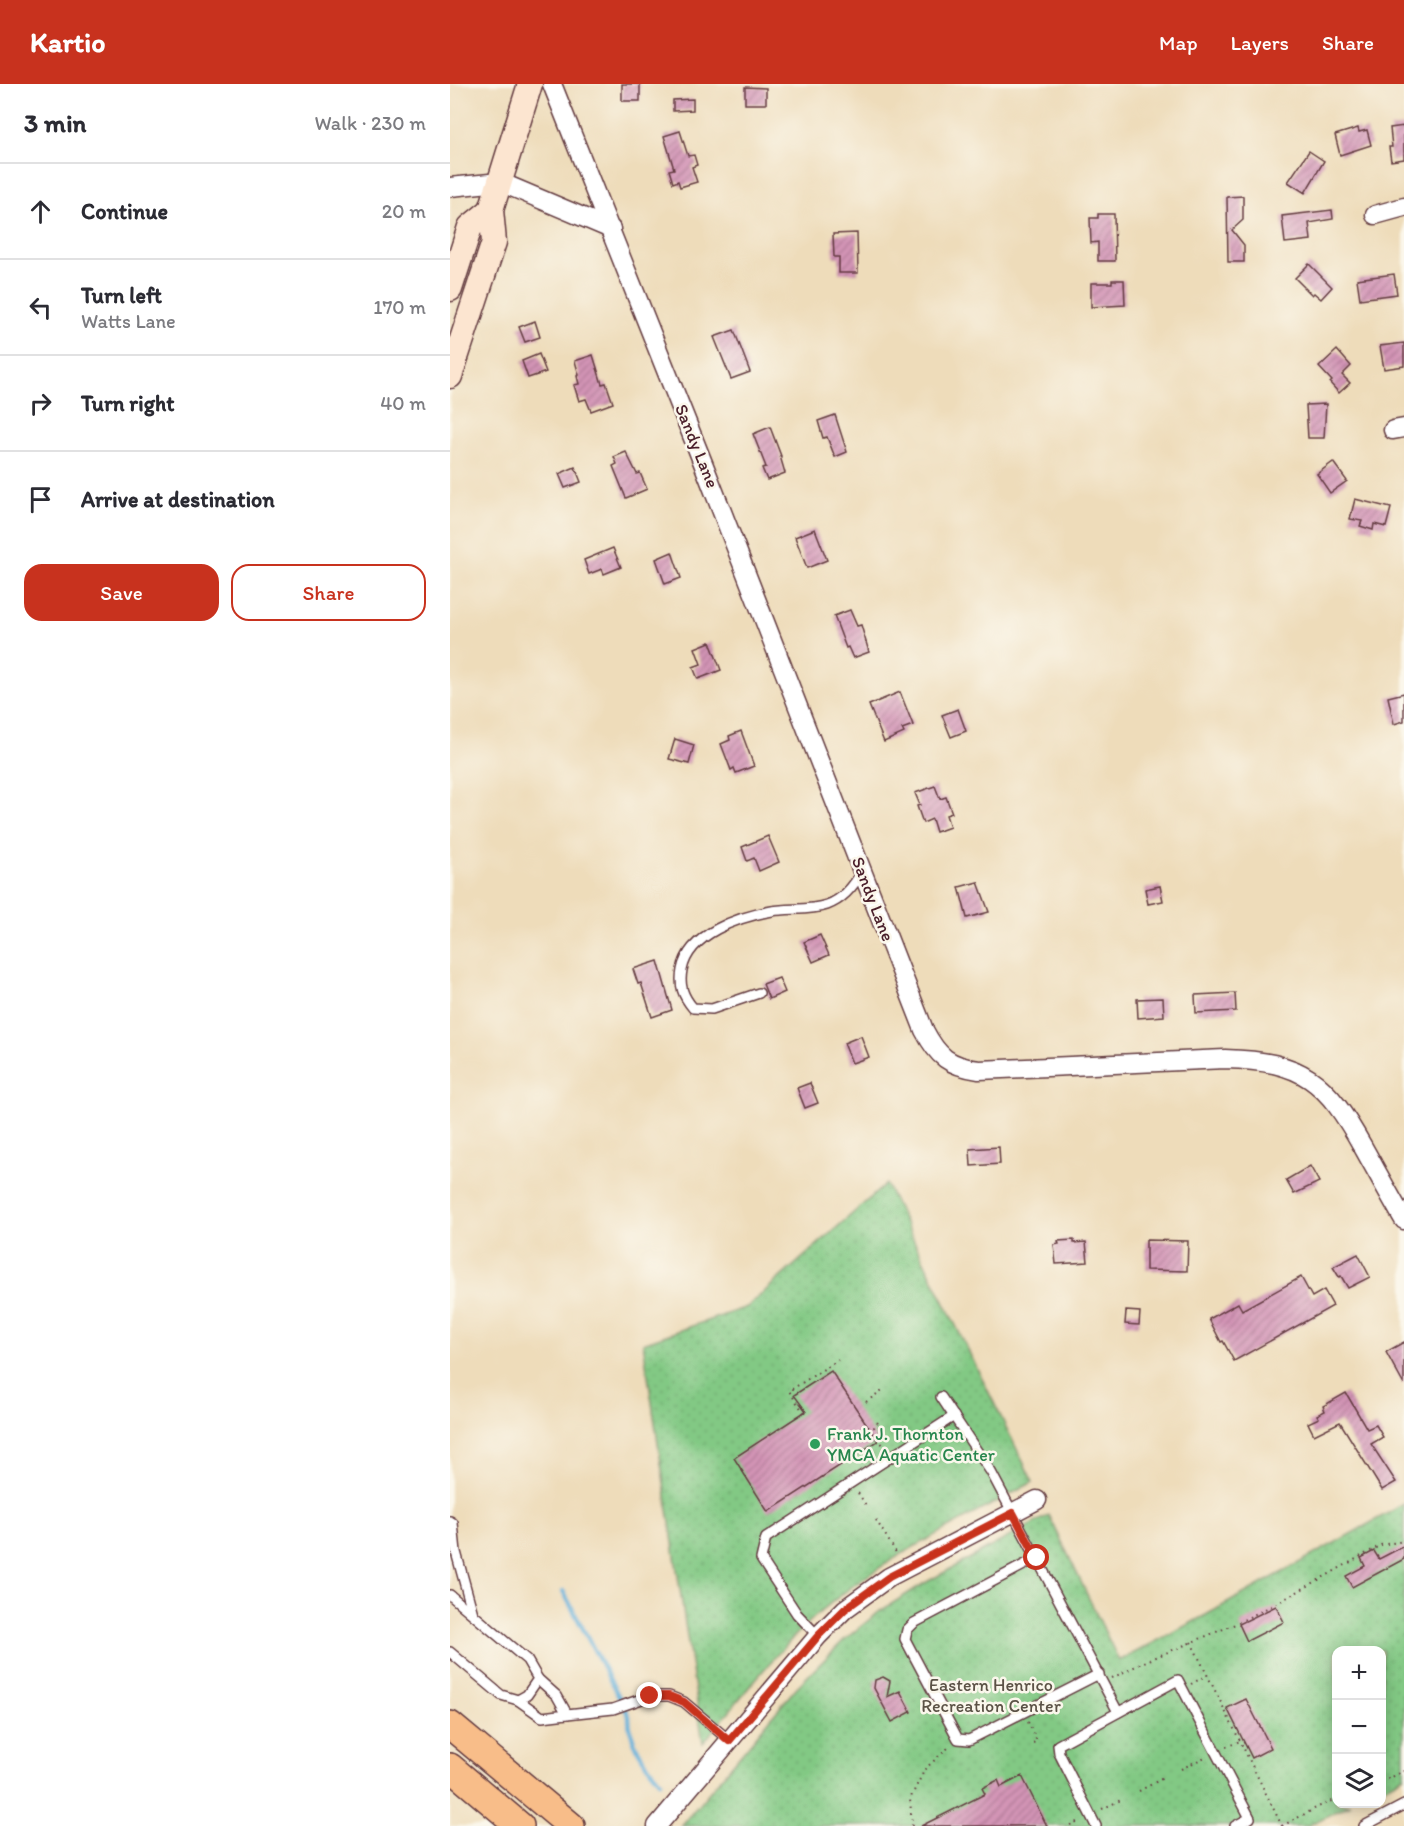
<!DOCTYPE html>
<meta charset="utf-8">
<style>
:root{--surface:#fff;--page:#f2f2f3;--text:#2b2b33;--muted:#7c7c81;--line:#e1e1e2;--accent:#c8321e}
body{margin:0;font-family:Itim,sans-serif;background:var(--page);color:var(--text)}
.controls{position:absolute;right:18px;bottom:18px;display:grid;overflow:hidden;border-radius:12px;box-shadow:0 3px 15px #0003}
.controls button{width:54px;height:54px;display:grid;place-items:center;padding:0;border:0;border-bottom:2px solid var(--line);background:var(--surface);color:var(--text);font:30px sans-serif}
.stop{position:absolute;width:18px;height:18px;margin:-14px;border:4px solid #c8321e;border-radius:50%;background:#fff}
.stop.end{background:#c8321e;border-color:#fff;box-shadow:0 2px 6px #0008}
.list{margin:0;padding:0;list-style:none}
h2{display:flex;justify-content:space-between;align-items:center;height:78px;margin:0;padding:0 24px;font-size:26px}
h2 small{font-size:20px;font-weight:400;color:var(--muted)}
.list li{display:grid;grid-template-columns:39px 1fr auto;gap:18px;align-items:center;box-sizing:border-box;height:96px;padding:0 24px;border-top:2px solid var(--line)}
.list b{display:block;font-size:22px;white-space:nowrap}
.list p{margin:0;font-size:20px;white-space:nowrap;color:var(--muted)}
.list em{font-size:20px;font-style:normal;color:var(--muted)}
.actions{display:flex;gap:12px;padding:18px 24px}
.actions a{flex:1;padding:14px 0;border:2px solid var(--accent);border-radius:18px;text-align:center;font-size:21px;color:var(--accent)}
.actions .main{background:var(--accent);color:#fff}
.icon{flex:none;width:33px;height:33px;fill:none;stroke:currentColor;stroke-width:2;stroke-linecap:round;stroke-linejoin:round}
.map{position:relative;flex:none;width:954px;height:1742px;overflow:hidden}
header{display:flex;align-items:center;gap:36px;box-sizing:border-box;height:84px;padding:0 30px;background:var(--accent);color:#fff}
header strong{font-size:28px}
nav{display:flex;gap:33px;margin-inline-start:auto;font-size:21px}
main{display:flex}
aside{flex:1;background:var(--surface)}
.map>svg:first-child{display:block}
.park{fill:url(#park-dots);stroke:#667458;stroke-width:1.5}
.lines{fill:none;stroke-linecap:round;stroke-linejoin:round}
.stream{stroke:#5eadd8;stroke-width:4.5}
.building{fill:url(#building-hatch)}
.lane-casing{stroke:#633b40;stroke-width:12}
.street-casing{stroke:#633b40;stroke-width:21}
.secondary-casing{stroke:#633b40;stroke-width:27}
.primary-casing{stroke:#633b40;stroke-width:30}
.path{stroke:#633b40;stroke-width:2;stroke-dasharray:1.5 4.5;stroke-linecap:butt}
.lane{stroke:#fff;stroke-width:9}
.street{stroke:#fff;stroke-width:18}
.secondary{stroke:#fce5d0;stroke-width:24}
.primary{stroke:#f8bd89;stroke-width:27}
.route{stroke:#c8321e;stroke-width:8}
.leisure-dot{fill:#2e9e5b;stroke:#fbf7ec;stroke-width:2}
.labels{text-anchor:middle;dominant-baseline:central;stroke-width:5;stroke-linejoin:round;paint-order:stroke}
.street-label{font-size:18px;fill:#4a1f2b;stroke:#fbf7ec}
.leisure-label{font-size:18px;fill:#27864d;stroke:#fbf7ec;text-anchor:start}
.park-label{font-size:18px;fill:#5b5246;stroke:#fbf7ec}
</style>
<header>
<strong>Kartio</strong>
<nav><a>Map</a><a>Layers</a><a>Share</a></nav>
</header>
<main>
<aside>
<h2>3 min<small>Walk · 230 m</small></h2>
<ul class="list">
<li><svg class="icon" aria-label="ahead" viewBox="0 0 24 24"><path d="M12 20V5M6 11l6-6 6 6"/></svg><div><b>Continue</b></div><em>20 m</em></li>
<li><svg class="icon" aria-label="left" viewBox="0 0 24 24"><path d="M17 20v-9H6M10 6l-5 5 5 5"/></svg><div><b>Turn left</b><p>Watts Lane</p></div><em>170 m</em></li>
<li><svg class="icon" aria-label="right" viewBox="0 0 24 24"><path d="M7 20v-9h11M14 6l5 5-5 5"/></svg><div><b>Turn right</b></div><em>40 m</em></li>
<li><svg class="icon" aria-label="arrive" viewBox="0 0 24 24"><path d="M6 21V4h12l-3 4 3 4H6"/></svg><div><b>Arrive at destination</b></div></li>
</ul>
<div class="actions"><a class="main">Save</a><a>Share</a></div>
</aside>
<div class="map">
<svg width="954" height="1742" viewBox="0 0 954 1742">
<defs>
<pattern id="park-dots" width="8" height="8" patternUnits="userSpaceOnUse" patternTransform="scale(1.5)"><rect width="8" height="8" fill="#82c984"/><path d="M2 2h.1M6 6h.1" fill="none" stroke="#72ac72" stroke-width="1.8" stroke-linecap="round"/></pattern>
<pattern id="building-hatch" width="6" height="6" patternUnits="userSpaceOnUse" patternTransform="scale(1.5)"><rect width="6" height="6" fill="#d394b6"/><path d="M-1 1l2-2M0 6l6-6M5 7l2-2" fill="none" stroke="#ad7894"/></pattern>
</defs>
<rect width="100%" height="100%" fill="#fbf7ec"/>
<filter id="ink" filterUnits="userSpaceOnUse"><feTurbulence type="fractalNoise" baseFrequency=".0167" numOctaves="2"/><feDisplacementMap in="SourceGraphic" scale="12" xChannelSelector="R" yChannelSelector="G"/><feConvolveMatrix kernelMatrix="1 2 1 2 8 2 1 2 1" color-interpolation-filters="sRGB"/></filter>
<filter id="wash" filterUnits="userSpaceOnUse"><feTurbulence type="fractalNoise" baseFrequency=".008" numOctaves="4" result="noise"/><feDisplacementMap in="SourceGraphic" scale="24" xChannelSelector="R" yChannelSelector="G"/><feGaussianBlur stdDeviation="1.35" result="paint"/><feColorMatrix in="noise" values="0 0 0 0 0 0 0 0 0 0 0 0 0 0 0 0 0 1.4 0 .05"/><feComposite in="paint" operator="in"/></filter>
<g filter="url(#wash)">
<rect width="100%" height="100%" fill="#eedcba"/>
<g class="park">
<path d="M436 1100 583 1398C506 1441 420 1479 355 1542 318 1577 286 1620 253 1659L193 1259 297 1223Z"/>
<polygon points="954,1420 954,1692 932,1704 932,1566 886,1566 886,1720 901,1720 857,1742 231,1742 346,1604 394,1556 430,1527 473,1500 599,1431 669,1577 756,1531"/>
</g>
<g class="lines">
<path class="stream" d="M113 1507 179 1632C178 1656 195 1679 210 1697"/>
</g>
<g id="blocks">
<g class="building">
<rect x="172" y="0" width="18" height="17"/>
<polygon points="295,3 316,4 316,20 295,20"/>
<polygon points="243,15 243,26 223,27 223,16"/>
<polygon points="954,42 954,75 941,77 939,63 942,63 940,44"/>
<polygon points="908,44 909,48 917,46 921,61 890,71 885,51"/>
<polygon points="230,47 238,72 244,71 247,81 242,83 247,98 230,103 228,97 223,99 219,86 224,85 214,52"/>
<polygon points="859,67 874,77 855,109 838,98"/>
<polygon points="793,112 793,136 782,146 794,161 794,178 778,178 777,113"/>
<polygon points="882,126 883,135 859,139 861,156 835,159 832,132"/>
<polygon points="648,130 664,130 665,177 648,177 648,158 641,159 640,134 648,134"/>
<polygon points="407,149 408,189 389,189 389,173 384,173 383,150"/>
<polygon points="859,180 882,203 871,215 864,209 862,211 845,194"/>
<polygon points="944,190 947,210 910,215 907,195"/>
<polygon points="662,196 674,196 675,221 641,223 641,199 662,199"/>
<polygon points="85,237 90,253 75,258 69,243"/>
<polygon points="284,246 300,288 281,295 264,253"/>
<polygon points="954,259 954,282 934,285 930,262"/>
<polygon points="887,266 901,282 892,291 900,299 889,309 880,299 882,297 869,283"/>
<polygon points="89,270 96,288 78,294 72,277"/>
<polygon points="143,271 152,300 156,299 163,319 141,327 136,315 129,317 124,301 129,300 127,292 129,291 125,277"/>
<polygon points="876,320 874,354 858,354 856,321"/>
<polygon points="385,331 397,368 385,373 377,353 373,354 368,337"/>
<polygon points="320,343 331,372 330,372 335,389 317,396 312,384 316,383 303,350"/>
<polygon points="176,368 187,390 190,389 197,405 176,414 163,382 167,380 164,373"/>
<polygon points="883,378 897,397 880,409 867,390"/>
<polygon points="125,383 131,398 115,404 109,390"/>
<polygon points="905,415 941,424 936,443 924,440 923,446 910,442 912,437 900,435"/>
<polygon points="365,445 377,476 357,484 345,453"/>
<polygon points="163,464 171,483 154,490 152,485 139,490 134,476"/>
<polygon points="222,468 231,494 215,500 206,475"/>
<polygon points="400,526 407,542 411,541 419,568 403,574 398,563 396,564 384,532"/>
<polygon points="260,558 271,586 248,595 243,583 251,580 245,564"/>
<polygon points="450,608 463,641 452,645 454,649 434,658 419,621"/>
<polygon points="954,609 954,637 944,640 938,613"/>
<polygon points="508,625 516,647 501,653 492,631"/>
<polygon points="291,647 304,682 286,689 284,684 281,686 271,660 280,656 279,652"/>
<polygon points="225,655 244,661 239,680 219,675"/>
<polygon points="485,702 490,715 496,713 502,729 496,731 500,743 486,748 482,735 473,739 467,722 470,721 465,709"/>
<polygon points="318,752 329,778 309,787 304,774 297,777 292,763"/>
<polygon points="528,798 539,828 517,834 509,803"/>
<polygon points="710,802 713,817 698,820 695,805"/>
<polygon points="370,851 379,871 363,878 354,858"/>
<polygon points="208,877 222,926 202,933 191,899 188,900 183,885"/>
<polygon points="329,894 335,908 319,915 313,900"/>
<polygon points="785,909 786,927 746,929 745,911"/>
<polygon points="713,914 714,932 688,934 687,915"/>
<polygon points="411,952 419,973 402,979 394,959"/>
<polygon points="360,999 368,1019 355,1024 347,1004"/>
<polygon points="549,1063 550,1080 521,1082 520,1065"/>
<polygon points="860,1082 869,1098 844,1110 836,1096"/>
<polygon points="624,1156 624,1159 636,1158 638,1178 606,1180 604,1161 609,1160 608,1157"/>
<polygon points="696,1156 738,1157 737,1187 696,1186"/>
<polygon points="908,1170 920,1193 898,1204 891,1192 889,1193 883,1183"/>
<polygon points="851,1193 862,1213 874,1206 883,1222 784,1277 773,1257 771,1258 759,1235 788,1219 792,1226"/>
<polygon points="676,1227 690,1228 689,1241 675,1240"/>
<polygon points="954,1258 954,1301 936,1268"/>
<polygon points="381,1287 428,1357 318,1428 284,1374 356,1327 344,1311"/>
<polygon points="896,1309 917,1345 926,1341 933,1353 921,1360 946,1398 932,1406 890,1338 864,1351 858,1339 869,1334 867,1331 875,1327 873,1322"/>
<polygon points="954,1462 954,1475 902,1503 896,1492 915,1482 911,1474 924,1467 929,1475"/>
<polygon points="826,1522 834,1538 797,1557 789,1540"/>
<polygon points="433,1593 440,1597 437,1613 450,1607 461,1628 442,1638 424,1604 425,1596"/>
<polygon points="796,1615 821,1664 802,1674 777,1624"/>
<polygon points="572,1692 597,1742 471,1742 535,1710 532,1704 548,1696 551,1703"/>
</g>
</g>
</g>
<g filter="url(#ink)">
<use href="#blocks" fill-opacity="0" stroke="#633b40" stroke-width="1.5"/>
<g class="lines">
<g class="lane-casing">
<g id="lane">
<path d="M309 909 262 925 243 924C233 912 229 902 232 886 239 849 289 833 322 827 340 824 359 827 377 821 394 815 404 802 412 787"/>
<polyline points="491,1313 541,1388 668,1628"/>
<polyline points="0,1437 3,1439 6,1468 23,1530"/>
<polyline points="587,1474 464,1539 457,1546 455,1555 508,1655 519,1656 649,1590"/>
<polyline points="0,1511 77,1576 88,1595 77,1611 68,1616 51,1611 0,1568"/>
<polyline points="368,1552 347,1530 311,1475 316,1454 504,1332"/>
<polyline points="68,1616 92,1633 117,1630 107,1612 88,1595"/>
<polyline points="117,1630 163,1625 200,1612 219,1612 234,1618 280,1657"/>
<polyline points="646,1742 609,1669 608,1661 728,1596 800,1734 785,1742"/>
<polyline points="914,1742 954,1721"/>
</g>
</g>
<g class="street-casing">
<g id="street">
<path d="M102 0 253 379 474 946C488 973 499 982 529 986L775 975C854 977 876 997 913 1063 927 1088 940 1112 954 1136"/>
<polyline points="0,103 50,98 161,145"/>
<polyline points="925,131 954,123"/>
<polyline points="943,346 954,344"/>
<polyline points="207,1742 368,1552 395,1525 439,1493 587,1416"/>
</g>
</g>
<g class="secondary-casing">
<g id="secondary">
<polyline points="0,205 20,143 41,126"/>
<polyline points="0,292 44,158 41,126 80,0"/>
</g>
</g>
<g class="primary-casing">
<g id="primary">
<polyline points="0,1641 121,1742"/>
<polyline points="0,1683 70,1742"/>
</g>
</g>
<g class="path">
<polyline points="416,1318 435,1304"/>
<polyline points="354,1329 339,1307 388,1276"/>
<polyline points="428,1338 424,1343 434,1364"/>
<polyline points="419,1363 424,1371"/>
<polyline points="408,1409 416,1421"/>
<polyline points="426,1436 447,1470"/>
<polyline points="741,1558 832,1742"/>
<polyline points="662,1594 694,1578 783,1541 831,1517 931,1461 954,1457"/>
<polyline points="741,1600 757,1591"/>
<polyline points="578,1638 587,1657 579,1661"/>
<polyline points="776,1663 790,1657"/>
<polyline points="731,1685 755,1673"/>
<polyline points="932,1698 954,1687"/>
<polyline points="689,1707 715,1693"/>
<polyline points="652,1725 673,1715"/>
<polyline points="620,1741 629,1737"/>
<polyline points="462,1742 460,1715 475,1685 499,1663"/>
<polyline points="832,1742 868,1723 886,1715"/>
</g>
<use href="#lane" class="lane"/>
<use href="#street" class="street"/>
<use href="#secondary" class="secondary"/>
<use href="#primary" class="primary"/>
</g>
</g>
<g class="lines" filter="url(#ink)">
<polyline class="route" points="200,1612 219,1612 234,1618 279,1657 368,1552 395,1525 439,1493 563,1429 587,1474"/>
</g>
<circle class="leisure-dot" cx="365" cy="1360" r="6"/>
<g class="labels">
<g class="street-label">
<text transform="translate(247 362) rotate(68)">Sandy Lane</text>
<text transform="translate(423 815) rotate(69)">Sandy Lane</text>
</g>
<g class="leisure-label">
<text x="377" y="1350">Frank J. Thornton<tspan x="377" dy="21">YMCA Aquatic Center</tspan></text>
</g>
<g class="park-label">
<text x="541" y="1601">Eastern Henrico<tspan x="541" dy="21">Recreation Center</tspan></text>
</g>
</g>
</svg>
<div class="controls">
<button>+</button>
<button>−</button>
<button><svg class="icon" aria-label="layers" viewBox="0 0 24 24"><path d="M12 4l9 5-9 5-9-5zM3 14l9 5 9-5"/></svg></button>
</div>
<div class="stop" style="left:587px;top:1474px"></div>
<div class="stop end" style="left:200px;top:1612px"></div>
</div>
</main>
